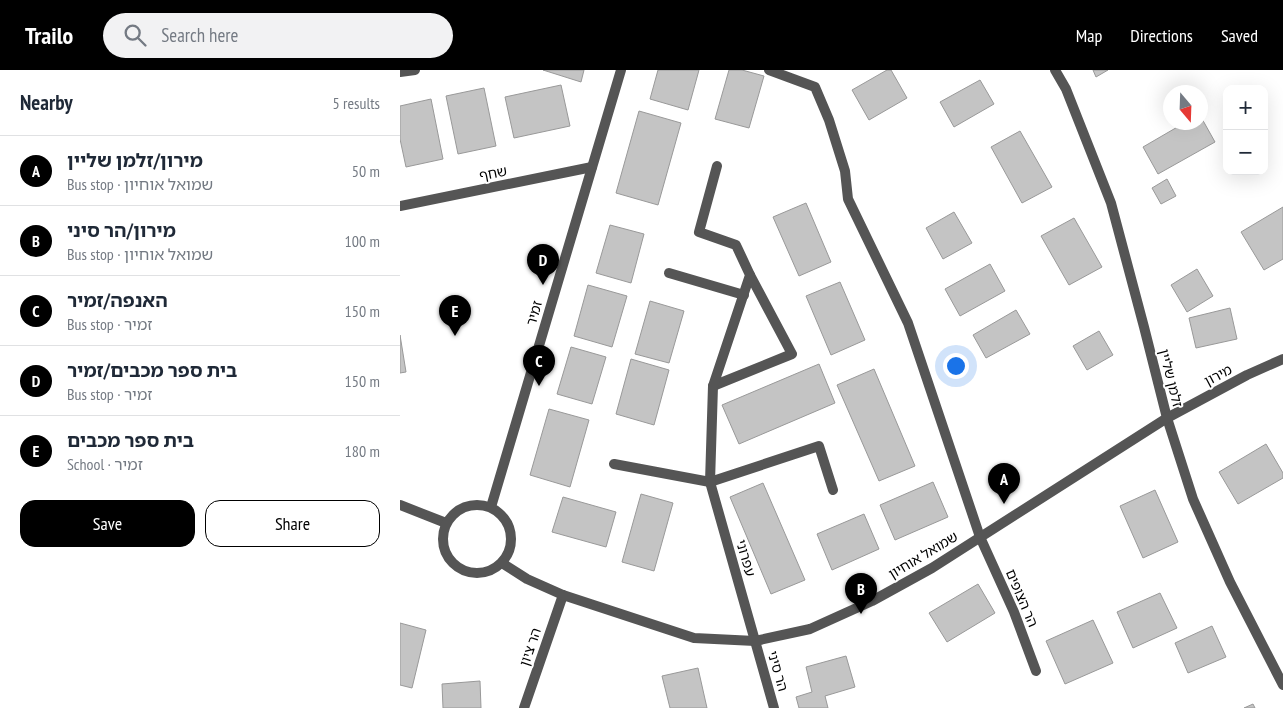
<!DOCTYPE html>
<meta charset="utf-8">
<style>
:root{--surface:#fff;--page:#f2f2f3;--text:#1f2937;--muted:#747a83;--line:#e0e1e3;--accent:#000}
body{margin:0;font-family:"PT Sans Narrow","Noto Sans Hebrew",sans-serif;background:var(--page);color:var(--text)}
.controls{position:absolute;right:15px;top:15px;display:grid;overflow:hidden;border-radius:10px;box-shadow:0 5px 20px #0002}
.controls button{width:45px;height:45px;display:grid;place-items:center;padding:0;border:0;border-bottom:1px solid var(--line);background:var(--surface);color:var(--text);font:25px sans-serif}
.compass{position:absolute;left:763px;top:15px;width:45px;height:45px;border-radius:50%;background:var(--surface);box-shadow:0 5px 20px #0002;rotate:161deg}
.you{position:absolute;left:555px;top:295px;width:18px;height:18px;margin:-12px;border:4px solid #fff;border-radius:50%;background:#1a73e8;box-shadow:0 0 0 8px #1a73e833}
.badge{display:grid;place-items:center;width:32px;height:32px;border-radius:50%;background:var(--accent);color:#fff;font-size:16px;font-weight:700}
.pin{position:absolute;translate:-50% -41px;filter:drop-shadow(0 1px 2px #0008)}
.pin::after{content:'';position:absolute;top:26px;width:18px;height:15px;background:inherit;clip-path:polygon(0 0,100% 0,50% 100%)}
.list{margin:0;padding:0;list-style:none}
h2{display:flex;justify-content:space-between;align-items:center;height:65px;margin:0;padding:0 20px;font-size:21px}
h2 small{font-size:16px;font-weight:400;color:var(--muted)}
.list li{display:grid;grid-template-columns:32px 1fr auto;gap:15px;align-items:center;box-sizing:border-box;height:70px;padding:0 20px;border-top:1px solid var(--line)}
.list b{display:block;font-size:19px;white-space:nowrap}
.list p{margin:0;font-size:16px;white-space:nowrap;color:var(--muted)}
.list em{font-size:16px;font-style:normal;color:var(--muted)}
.actions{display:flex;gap:10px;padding:15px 20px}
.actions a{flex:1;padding:11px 0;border:1px solid var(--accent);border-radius:15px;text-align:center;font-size:18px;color:var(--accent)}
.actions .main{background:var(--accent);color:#fff}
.icon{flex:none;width:28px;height:28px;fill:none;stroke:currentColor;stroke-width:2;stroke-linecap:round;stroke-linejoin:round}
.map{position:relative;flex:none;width:883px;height:638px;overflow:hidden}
header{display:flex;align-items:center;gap:30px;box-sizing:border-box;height:70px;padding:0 25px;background:var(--accent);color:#fff}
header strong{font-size:24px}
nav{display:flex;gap:28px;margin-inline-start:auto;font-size:18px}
.search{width:350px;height:45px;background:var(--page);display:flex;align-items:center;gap:12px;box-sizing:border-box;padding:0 18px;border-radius:28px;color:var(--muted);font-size:19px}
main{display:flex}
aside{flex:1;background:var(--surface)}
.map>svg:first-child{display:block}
.building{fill:#c4c4c4;stroke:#999}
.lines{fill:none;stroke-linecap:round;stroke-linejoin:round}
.service{stroke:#555;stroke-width:10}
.minor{stroke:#555;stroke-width:10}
.tertiary{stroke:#555;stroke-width:10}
.labels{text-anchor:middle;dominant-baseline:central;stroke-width:4;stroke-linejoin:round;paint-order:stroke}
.street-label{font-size:14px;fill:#000;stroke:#fff}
</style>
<header>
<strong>Trailo</strong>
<div class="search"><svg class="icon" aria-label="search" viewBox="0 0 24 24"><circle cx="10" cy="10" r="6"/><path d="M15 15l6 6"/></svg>Search here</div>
<nav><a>Map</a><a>Directions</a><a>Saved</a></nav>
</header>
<main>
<aside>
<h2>Nearby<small>5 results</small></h2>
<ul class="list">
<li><span class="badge">A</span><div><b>מירון/זלמן שליין</b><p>Bus stop · שמואל אוחיון</p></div><em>50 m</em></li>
<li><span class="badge">B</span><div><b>מירון/הר סיני</b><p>Bus stop · שמואל אוחיון</p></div><em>100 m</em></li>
<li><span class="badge">C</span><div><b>האנפה/זמיר</b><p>Bus stop · זמיר</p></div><em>150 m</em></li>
<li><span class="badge">D</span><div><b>בית ספר מכבים/זמיר</b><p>Bus stop · זמיר</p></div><em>150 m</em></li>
<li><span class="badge">E</span><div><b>בית ספר מכבים</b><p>School · זמיר</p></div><em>180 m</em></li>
</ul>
<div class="actions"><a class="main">Save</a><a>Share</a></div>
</aside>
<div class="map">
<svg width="883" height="638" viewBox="0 0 883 638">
<rect width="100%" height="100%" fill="#fff"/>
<g class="building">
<polygon points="143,0 184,0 181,12"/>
<polygon points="258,0 299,0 288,40 250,29"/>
<polygon points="329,0 342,0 364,6 349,58 315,49"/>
<polygon points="487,0 491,0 507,28 469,50 452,20"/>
<polygon points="693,0 708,0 696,7"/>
<polygon points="580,10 594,34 554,57 540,32"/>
<polygon points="161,15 170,56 114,68 105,27"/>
<polygon points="84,18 96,76 58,84 46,26"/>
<polygon points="31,29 43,89 6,97 0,69 0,36"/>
<polygon points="239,41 281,53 258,135 216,123"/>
<polygon points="801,47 815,72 758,104 743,77 786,52 801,52"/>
<polygon points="620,61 652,117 622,133 591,77"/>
<polygon points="767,109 776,126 761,134 752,118"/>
<polygon points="406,133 431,192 399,206 373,147"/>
<polygon points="883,137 883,189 864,200 841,162"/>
<polygon points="554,142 572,173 543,189 526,158"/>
<polygon points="674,148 702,197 669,215 641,166"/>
<polygon points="210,155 244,164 231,213 196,203"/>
<polygon points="590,194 605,221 560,246 545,219"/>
<polygon points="797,199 813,226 787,242 771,215"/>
<polygon points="440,212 465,270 431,285 406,226"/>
<polygon points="188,215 227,226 212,277 174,266"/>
<polygon points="250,231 284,241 269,293 235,284"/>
<polygon points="830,238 837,269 796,278 789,248"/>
<polygon points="616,240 630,264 586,288 573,265"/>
<polygon points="699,261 713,285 687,300 673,276"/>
<polygon points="0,265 6,302 0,303"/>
<polygon points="171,277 206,287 192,334 157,324"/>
<polygon points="231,289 269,300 254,355 216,344"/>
<polygon points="419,294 435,333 339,374 322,335"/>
<polygon points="474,299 515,396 479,411 437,315"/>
<polygon points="149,339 189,350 170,417 130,405"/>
<polygon points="866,374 883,403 883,408 838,434 819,402"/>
<polygon points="533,412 548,447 495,470 480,435"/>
<polygon points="363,413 405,510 371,524 330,427"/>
<polygon points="755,420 778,472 743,488 720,436"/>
<polygon points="241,424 273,433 254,501 222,492"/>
<polygon points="163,427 216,442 206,477 152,462"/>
<polygon points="464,444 479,479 432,500 417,464"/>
<polygon points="578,514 595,543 547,572 529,543"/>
<polygon points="760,523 777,558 733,578 717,542"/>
<polygon points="693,550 713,593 665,614 646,571"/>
<polygon points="0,553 26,560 12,618 0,615"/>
<polygon points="812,556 826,587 788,603 775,573"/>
<polygon points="446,586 455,617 425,626 428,638 399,638 396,627 412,622 406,597"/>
<polygon points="298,598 307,638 270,638 262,606"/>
<polygon points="80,611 81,638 43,638 42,614"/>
<polygon points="853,634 855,638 844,638"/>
</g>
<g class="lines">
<g class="service">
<polyline points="369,0 415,17 429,50 445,101 448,129 508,253 580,467"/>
<polyline points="269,203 344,225"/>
<polyline points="313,316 392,284 350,205"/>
<polyline points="214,394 310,412 419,376 433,420"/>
<polyline points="310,412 313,316 350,205 336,175 299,162 317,96"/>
</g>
<g class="minor">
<polyline points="655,0 666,19 711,133 744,257 767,348"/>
<polyline points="0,2 15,0"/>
<polyline points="0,136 192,97"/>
<polyline points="310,412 374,638"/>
<polyline points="0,435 46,453"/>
<polyline points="580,467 614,542 636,601"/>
<polyline points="124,638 163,525"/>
</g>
<g class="tertiary">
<polyline points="767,348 793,429 830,512 883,615"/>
<circle cx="77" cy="469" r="34"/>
<polyline points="91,437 221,0"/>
<polyline points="102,493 127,509 163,525 294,568 355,571 410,559 472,531 532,498 767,348 847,305 883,289"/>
</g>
</g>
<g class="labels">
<g class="street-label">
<text transform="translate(93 103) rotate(-11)">שחף</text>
<text transform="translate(134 243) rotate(-74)">זמיר</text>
<text transform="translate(818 305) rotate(-28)">מירון</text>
<text transform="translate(771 308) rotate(76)">זלמן שליין</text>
<text transform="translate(523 485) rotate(-31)">שמואל אוחיון</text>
<text transform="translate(346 488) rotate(74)">עפרוני</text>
<text transform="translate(622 528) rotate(67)">הר הצופים</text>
<text transform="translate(130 577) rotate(-71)">הר ציון</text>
<text transform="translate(378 601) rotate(74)">הר סיני</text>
</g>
</g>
</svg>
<div class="controls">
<button>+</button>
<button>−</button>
</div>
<svg class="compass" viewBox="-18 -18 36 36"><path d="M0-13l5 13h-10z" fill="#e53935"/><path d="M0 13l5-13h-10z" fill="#747a83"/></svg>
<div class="you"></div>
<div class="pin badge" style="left:604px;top:434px">A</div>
<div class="pin badge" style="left:461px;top:544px">B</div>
<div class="pin badge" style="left:139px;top:316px">C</div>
<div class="pin badge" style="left:143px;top:215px">D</div>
<div class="pin badge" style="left:55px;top:266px">E</div>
</div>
</main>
